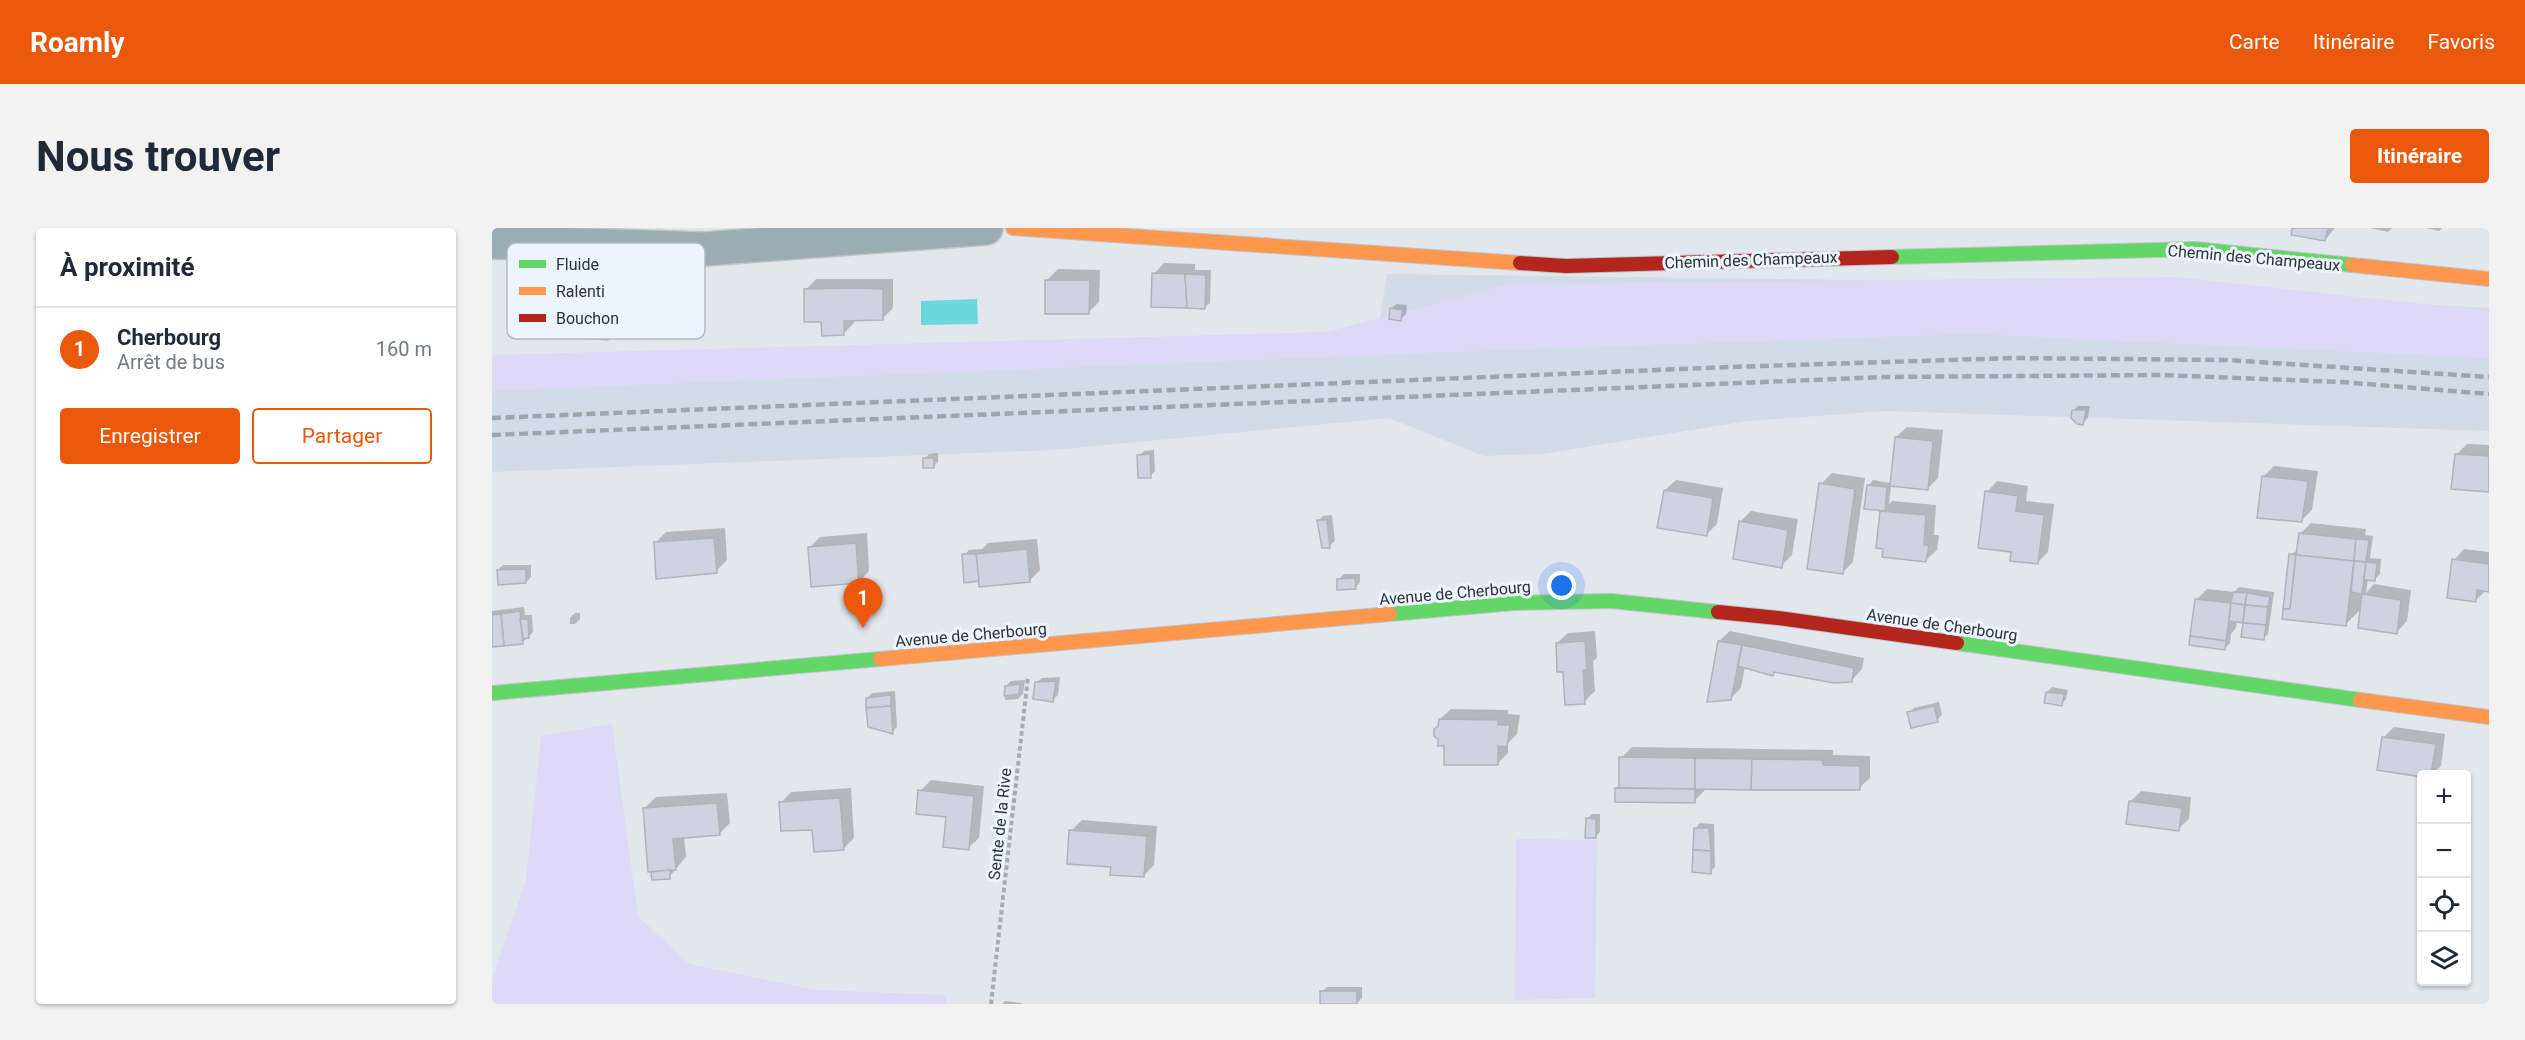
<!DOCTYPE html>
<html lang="fr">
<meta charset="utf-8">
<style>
:root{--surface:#fff;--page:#f2f2f3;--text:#1f2937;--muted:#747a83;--line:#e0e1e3;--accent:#ea580c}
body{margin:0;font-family:Roboto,sans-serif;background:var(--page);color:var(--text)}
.controls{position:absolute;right:18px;bottom:18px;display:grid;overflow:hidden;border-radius:6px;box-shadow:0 2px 4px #0004}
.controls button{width:54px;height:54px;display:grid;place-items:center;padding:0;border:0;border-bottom:2px solid var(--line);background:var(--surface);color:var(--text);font:30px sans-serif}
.you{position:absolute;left:1070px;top:358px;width:21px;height:21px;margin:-15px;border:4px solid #fff;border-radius:50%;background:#1a73e8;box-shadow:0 0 0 9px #1a73e833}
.badge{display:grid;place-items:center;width:39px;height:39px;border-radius:50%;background:var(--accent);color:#fff;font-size:20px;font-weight:700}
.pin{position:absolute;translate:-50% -50px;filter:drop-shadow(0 2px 3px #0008)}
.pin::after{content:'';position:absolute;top:32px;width:21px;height:18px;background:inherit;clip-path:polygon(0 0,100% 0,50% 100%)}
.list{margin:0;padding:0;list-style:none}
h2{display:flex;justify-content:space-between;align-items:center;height:78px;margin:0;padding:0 24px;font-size:26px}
h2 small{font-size:20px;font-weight:400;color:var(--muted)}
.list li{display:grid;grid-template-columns:39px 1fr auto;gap:18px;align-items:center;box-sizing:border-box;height:84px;padding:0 24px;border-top:2px solid var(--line)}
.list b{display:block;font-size:22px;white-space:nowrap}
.list p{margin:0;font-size:20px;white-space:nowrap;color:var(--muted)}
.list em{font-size:20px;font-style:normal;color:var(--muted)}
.actions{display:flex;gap:12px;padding:18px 24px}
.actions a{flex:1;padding:14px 0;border:2px solid var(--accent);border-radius:6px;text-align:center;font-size:21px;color:var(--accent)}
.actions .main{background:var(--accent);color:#fff}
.icon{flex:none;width:33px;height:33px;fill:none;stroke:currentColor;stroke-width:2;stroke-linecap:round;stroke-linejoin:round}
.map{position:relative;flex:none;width:1997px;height:776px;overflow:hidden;border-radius:6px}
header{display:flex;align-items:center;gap:36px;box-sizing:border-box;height:84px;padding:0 30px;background:var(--accent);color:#fff}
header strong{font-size:28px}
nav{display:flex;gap:33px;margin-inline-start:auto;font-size:21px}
.intro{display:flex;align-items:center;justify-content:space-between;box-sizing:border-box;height:144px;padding:0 36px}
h1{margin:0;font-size:42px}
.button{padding:15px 27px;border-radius:6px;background:var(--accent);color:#fff;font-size:21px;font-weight:700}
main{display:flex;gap:36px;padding:0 36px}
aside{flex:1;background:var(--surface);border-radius:6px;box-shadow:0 2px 4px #0004}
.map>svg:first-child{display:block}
.built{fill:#d1dce8}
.green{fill:#ded9f6}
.water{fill:#6cd8de}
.shadow{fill:#0003}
.building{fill:#ced3e2;stroke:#b0b3b8;stroke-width:1.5}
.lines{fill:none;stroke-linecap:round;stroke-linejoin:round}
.street-casing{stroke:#bfc3c8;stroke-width:36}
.fast-casing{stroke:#bfc3c8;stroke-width:16}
.slow-casing{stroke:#bfc3c8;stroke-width:16}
.jam-casing{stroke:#bfc3c8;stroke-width:16}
.path{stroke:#a1acb3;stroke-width:4;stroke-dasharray:4.5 3;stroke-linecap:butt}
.street{stroke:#9bacb3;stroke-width:33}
.fast{stroke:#63d668;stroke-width:14}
.slow{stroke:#ff974d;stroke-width:14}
.jam{stroke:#b3261e;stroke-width:14}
.rail{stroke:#9ca7ad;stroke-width:4.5;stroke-dasharray:9 4.5;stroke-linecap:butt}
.labels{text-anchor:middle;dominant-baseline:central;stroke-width:6;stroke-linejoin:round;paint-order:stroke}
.street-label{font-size:16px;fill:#2e3236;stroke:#ecf4fd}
.key{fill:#ecf4fd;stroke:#b3bac1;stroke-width:1.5}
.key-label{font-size:16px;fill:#2e3236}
</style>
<header>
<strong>Roamly</strong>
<nav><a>Carte</a><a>Itinéraire</a><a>Favoris</a></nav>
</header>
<div class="intro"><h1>Nous trouver</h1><a class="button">Itinéraire</a></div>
<main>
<aside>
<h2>À proximité<small></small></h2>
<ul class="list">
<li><span class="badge">1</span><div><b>Cherbourg</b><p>Arrêt de bus</p></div><em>160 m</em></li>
</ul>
<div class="actions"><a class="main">Enregistrer</a><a>Partager</a></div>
</aside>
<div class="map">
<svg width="1997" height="776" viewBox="0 0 1997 776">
<rect width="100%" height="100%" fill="#e2e7ed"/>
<polygon class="built" points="895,46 1531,54 1997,80 1997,203 1395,183 1256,193 1050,226 992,228 897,190 561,222 0,244 0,144 886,103"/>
<g class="green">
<polygon points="1684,49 1997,83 1997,130 1477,106 935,125 0,163 0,127 834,104 1018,56"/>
<polygon points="120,496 146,688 197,736 324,762 454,767 454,776 0,776 0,752 34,652 49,508"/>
<polygon points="1024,611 1105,612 1103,770 1023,772"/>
</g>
<polygon class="water" points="485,71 486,96 429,97 429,73"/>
<g class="shadow">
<polygon points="1802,0 1843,0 1833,12"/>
<polygon points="1878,0 1900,0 1896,4"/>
<polygon points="1934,0 1950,0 1947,3"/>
<polygon points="672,35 703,36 703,42 719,42 718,75 712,80 662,46"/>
<polygon points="566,41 608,42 607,74 597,84 555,52"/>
<polygon points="324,51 401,51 401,80 390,91 362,91 362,95 351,106 331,92 314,62"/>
<polygon points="904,76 915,77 914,86 909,91 899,81"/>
<polygon points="1586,178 1598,178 1596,190 1591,195 1581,183"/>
<polygon points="1415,199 1451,202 1446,250 1435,261 1399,257 1397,276 1400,273 1444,277 1442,307 1447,307 1445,322 1434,332 1389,284 1392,281 1376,258 1381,252 1400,255 1404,209"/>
<polygon points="1975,216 1997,217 1997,262 1965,226"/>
<polygon points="662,222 663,243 658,248 647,228 652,223"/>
<polygon points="446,225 446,234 441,239 432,231 437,226"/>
<polygon points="1782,238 1826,243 1820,282 1809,293 1772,248"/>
<polygon points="1340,245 1373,250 1361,334 1350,345 1329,256"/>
<polygon points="1184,252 1231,260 1225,296 1214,307 1173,262"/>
<polygon points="1505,253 1536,258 1534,273 1562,276 1556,324 1545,335 1520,323 1495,264"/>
<polygon points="1259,283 1306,291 1300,327 1289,338 1248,294"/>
<polygon points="840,287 843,313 837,318 826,293 831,288"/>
<polygon points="1819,295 1874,301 1873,307 1881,308 1878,330 1889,331 1888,346 1883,351 1876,351 1874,365 1882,356 1919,362 1915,393 1905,404 1870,380 1854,396 1798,327 1806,322 1808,306"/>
<polygon points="233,300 235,332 224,343 163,315 174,304"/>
<polygon points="375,305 377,343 367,354 318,319 328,309"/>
<polygon points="545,311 548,342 537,353 488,351 472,327 477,322 490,321 496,315"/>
<polygon points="1972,321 1997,324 1997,362 1994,362 1983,373 1962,332"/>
<polygon points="11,337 39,337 39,349 34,354 6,342"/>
<polygon points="852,346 868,346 868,354 863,360 846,352"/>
<polygon points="1747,359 1782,364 1776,406 1771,411 1753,394 1745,393 1744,400 1739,406 1738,415 1733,420 1704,372 1715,361 1742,364"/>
<polygon points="32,379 33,387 40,387 41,404 30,415 0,418 0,383"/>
<polygon points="83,385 88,385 88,391 83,396 78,396 78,390"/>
<polygon points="1103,403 1105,430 1101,433 1103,463 1092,474 1072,442 1065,415 1076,405"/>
<polygon points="1238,403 1372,430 1370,441 1360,452 1284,443 1281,446 1253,438 1249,460 1238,471 1227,413"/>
<polygon points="568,449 566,467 560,473 544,455 550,450"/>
<polygon points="533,452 531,466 526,471 513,472 514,458 519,453"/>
<polygon points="1560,459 1576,462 1574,471 1569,477 1555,464"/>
<polygon points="403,463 405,499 400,504 375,471 380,465"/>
<polygon points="1447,474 1450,487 1445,492 1417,485 1422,480"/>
<polygon points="959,481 1016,482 1016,486 1028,487 1025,506 1016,515 1016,525 1005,536 954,517 948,491"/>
<polygon points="1902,499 1953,506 1949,538 1940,546 1930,546 1892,509"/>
<polygon points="1140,519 1341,522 1341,527 1378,528 1378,550 1367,560 1213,559 1213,562 1202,573 1124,560 1128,556 1129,530"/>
<polygon points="439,552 492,558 487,610 476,620 456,588 428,563"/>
<polygon points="359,560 362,610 351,621 289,575 299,564"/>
<polygon points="1649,563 1699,569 1697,591 1686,601 1638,574"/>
<polygon points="235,565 238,595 227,606 192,608 194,629 177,649 161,644 163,641 153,580 164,569"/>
<polygon points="1100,586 1108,586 1108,604 1103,609 1095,591"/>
<polygon points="590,592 665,598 662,637 651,648 621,638 579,603"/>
<polygon points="1208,595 1222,596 1223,639 1218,644 1203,601"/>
<polygon points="835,759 870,759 870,770 865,775 830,764"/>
<polygon points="513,773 530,775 530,776 510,776"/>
</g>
<g class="building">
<polygon points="1800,0 1836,0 1833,13 1799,7"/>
<polygon points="660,45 693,46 695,80 659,79"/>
<polygon points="693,46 714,47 713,81 695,80"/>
<polygon points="553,52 598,52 597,86 553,86"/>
<polygon points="367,60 391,61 391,92 352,93 352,107 330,108 329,94 312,94 312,61"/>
<polygon points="76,71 118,74 116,112 74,109"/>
<polygon points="898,80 910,82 909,93 897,91"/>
<polygon points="1580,182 1594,182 1591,197 1585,196 1579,190"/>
<polygon points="1403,209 1441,213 1436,262 1398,258"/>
<polygon points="658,226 659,250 646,250 645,227"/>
<polygon points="1963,226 1997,228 1997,264 1959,261"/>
<rect x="431" y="230" width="11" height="10"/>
<polygon points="1770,248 1816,253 1810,294 1765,290"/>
<polygon points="1327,255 1363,261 1351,346 1315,341"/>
<polygon points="1375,257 1395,259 1393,283 1372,281"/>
<polygon points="1172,262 1221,270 1215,308 1165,300"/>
<polygon points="1493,263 1526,268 1524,283 1552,287 1546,336 1518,333 1519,324 1486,320"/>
<polygon points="1388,283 1434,287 1432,317 1437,317 1434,334 1390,329 1391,321 1384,320"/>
<polygon points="825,292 835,292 838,320 830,320"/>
<polygon points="1247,293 1296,302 1290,340 1241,331"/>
<polygon points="1807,305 1864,311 1862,333 1804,327"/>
<polygon points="222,310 225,345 164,351 162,314"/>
<polygon points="1864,311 1877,312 1874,334 1862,333"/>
<polygon points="364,315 367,355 319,359 316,319"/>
<polygon points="535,321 538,354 487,359 484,326"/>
<polygon points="470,326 484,326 487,353 472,355"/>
<polygon points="1797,326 1804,327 1798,381 1791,381"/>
<polygon points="1804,327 1862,333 1854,398 1790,391 1791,381 1798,381"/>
<polygon points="1960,331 1997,336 1997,364 1985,362 1984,374 1955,370"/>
<polygon points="1862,333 1874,334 1870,366 1859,364"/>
<polygon points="1874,334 1885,335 1883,353 1872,352"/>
<polygon points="34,341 34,355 6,357 5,342"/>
<polygon points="863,350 864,361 845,362 845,351"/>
<polygon points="1741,364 1755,365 1753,377 1739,375"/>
<polygon points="1755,365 1778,369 1776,379 1753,377"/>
<polygon points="1870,366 1909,372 1905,406 1866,400"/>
<polygon points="1703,371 1739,375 1734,413 1698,408"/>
<polygon points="1739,375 1753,377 1751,395 1737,393"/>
<polygon points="1753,377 1776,379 1774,397 1751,395"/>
<polygon points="28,383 31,416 12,418 9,386"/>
<polygon points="9,386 12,418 0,419 0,387"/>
<polygon points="28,391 36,391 37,410 31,411"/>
<polygon points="1751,395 1774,397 1772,412 1749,409"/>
<polygon points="1698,408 1734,413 1733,422 1697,417"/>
<polygon points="1093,413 1095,442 1091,442 1093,476 1073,477 1071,444 1065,444 1064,415"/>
<polygon points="1226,413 1250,417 1239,472 1215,474"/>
<polygon points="1250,417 1362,440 1360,454 1342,455 1282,444 1281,448 1246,438"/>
<polygon points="564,453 561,474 541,471 543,454"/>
<polygon points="528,456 527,466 512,468 513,458"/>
<polygon points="1554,464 1572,466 1570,478 1552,475"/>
<polygon points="399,467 399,478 374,480 374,470"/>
<polygon points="399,478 401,506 376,499 374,480"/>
<polygon points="1442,478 1446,494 1419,500 1415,484"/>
<polygon points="947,491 1006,492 1006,497 1018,497 1015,519 1006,518 1006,537 952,537 952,518 946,518 946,511 942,508 942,501 946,498"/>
<polygon points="1890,509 1944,516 1939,546 1930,546 1930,549 1885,542"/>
<polygon points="1127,529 1203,530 1203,561 1127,560"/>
<polygon points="1203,530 1260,531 1259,562 1203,561"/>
<polygon points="1260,531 1331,532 1331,537 1368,538 1368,562 1259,562"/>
<polygon points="1123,560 1203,561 1203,575 1123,574"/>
<polygon points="426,562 482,568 477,622 451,619 454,589 424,586"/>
<polygon points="348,570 352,622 322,624 320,602 289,603 287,574"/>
<polygon points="1637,573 1690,580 1687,603 1634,596"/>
<polygon points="225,575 228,607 181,611 184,642 156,644 151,580"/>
<polygon points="1094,590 1104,591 1104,610 1093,610"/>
<polygon points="1202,600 1217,600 1219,623 1201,622"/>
<polygon points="577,602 655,608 652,649 618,647 619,639 575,636"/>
<polygon points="1201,622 1219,623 1219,646 1200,644"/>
<polygon points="178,642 178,651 160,652 159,644"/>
<rect x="828" y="763" width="37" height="13"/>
</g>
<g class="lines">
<g class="street-casing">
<polyline id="street" points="0,14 212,21 494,0"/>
</g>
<g class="fast-casing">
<g id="fast">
<polyline points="1400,29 1703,21 1860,37"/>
<polyline points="898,386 1022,375 1119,373 1226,384"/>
<polyline points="1465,415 1868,472"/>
<polyline points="0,465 388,431"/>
</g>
</g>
<g class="slow-casing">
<g id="slow">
<polyline points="521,0 1028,35"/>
<polyline points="1860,37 1997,51"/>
<polyline points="388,431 898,386"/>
<polyline points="1868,472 1997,489"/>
</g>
</g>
<g class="jam-casing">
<g id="jam">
<polyline points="1028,35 1074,38 1400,29"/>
<polyline points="1226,384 1286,390 1465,415"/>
</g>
</g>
<polyline class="path" points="499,776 536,449"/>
<use href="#street" class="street"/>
<use href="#fast" class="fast"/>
<use href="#slow" class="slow"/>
<use href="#jam" class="jam"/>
<g class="rail">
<polyline points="0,190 1238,139 1521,130 1735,132 1997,149"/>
<polyline points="0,207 1391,149 1668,147 1850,154 1997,166"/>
</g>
</g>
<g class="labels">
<g class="street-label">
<text transform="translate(1762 30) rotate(5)">Chemin des Champeaux</text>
<text transform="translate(1259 32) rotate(-2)">Chemin des Champeaux</text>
<text transform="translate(963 365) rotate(-5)">Avenue de Cherbourg</text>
<text transform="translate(1450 397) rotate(8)">Avenue de Cherbourg</text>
<text transform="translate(479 407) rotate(-5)">Avenue de Cherbourg</text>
<text transform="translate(508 596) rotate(-84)">Sente de la Rive</text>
</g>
</g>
<rect x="15" y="15" width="198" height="96" rx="9" class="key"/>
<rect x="27" y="32" width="27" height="8" fill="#63d668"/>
<rect x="27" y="59" width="27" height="8" fill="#ff974d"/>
<rect x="27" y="86" width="27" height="8" fill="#b3261e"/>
<g class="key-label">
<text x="64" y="42">Fluide</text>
<text x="64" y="69">Ralenti</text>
<text x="64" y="96">Bouchon</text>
</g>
</svg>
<div class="controls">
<button>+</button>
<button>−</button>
<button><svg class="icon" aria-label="locate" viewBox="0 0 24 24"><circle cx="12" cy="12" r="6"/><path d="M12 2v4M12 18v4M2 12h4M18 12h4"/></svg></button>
<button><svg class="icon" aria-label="layers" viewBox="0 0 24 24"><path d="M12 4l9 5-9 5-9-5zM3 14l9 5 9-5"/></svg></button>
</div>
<div class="you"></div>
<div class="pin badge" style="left:371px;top:400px">1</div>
</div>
</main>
